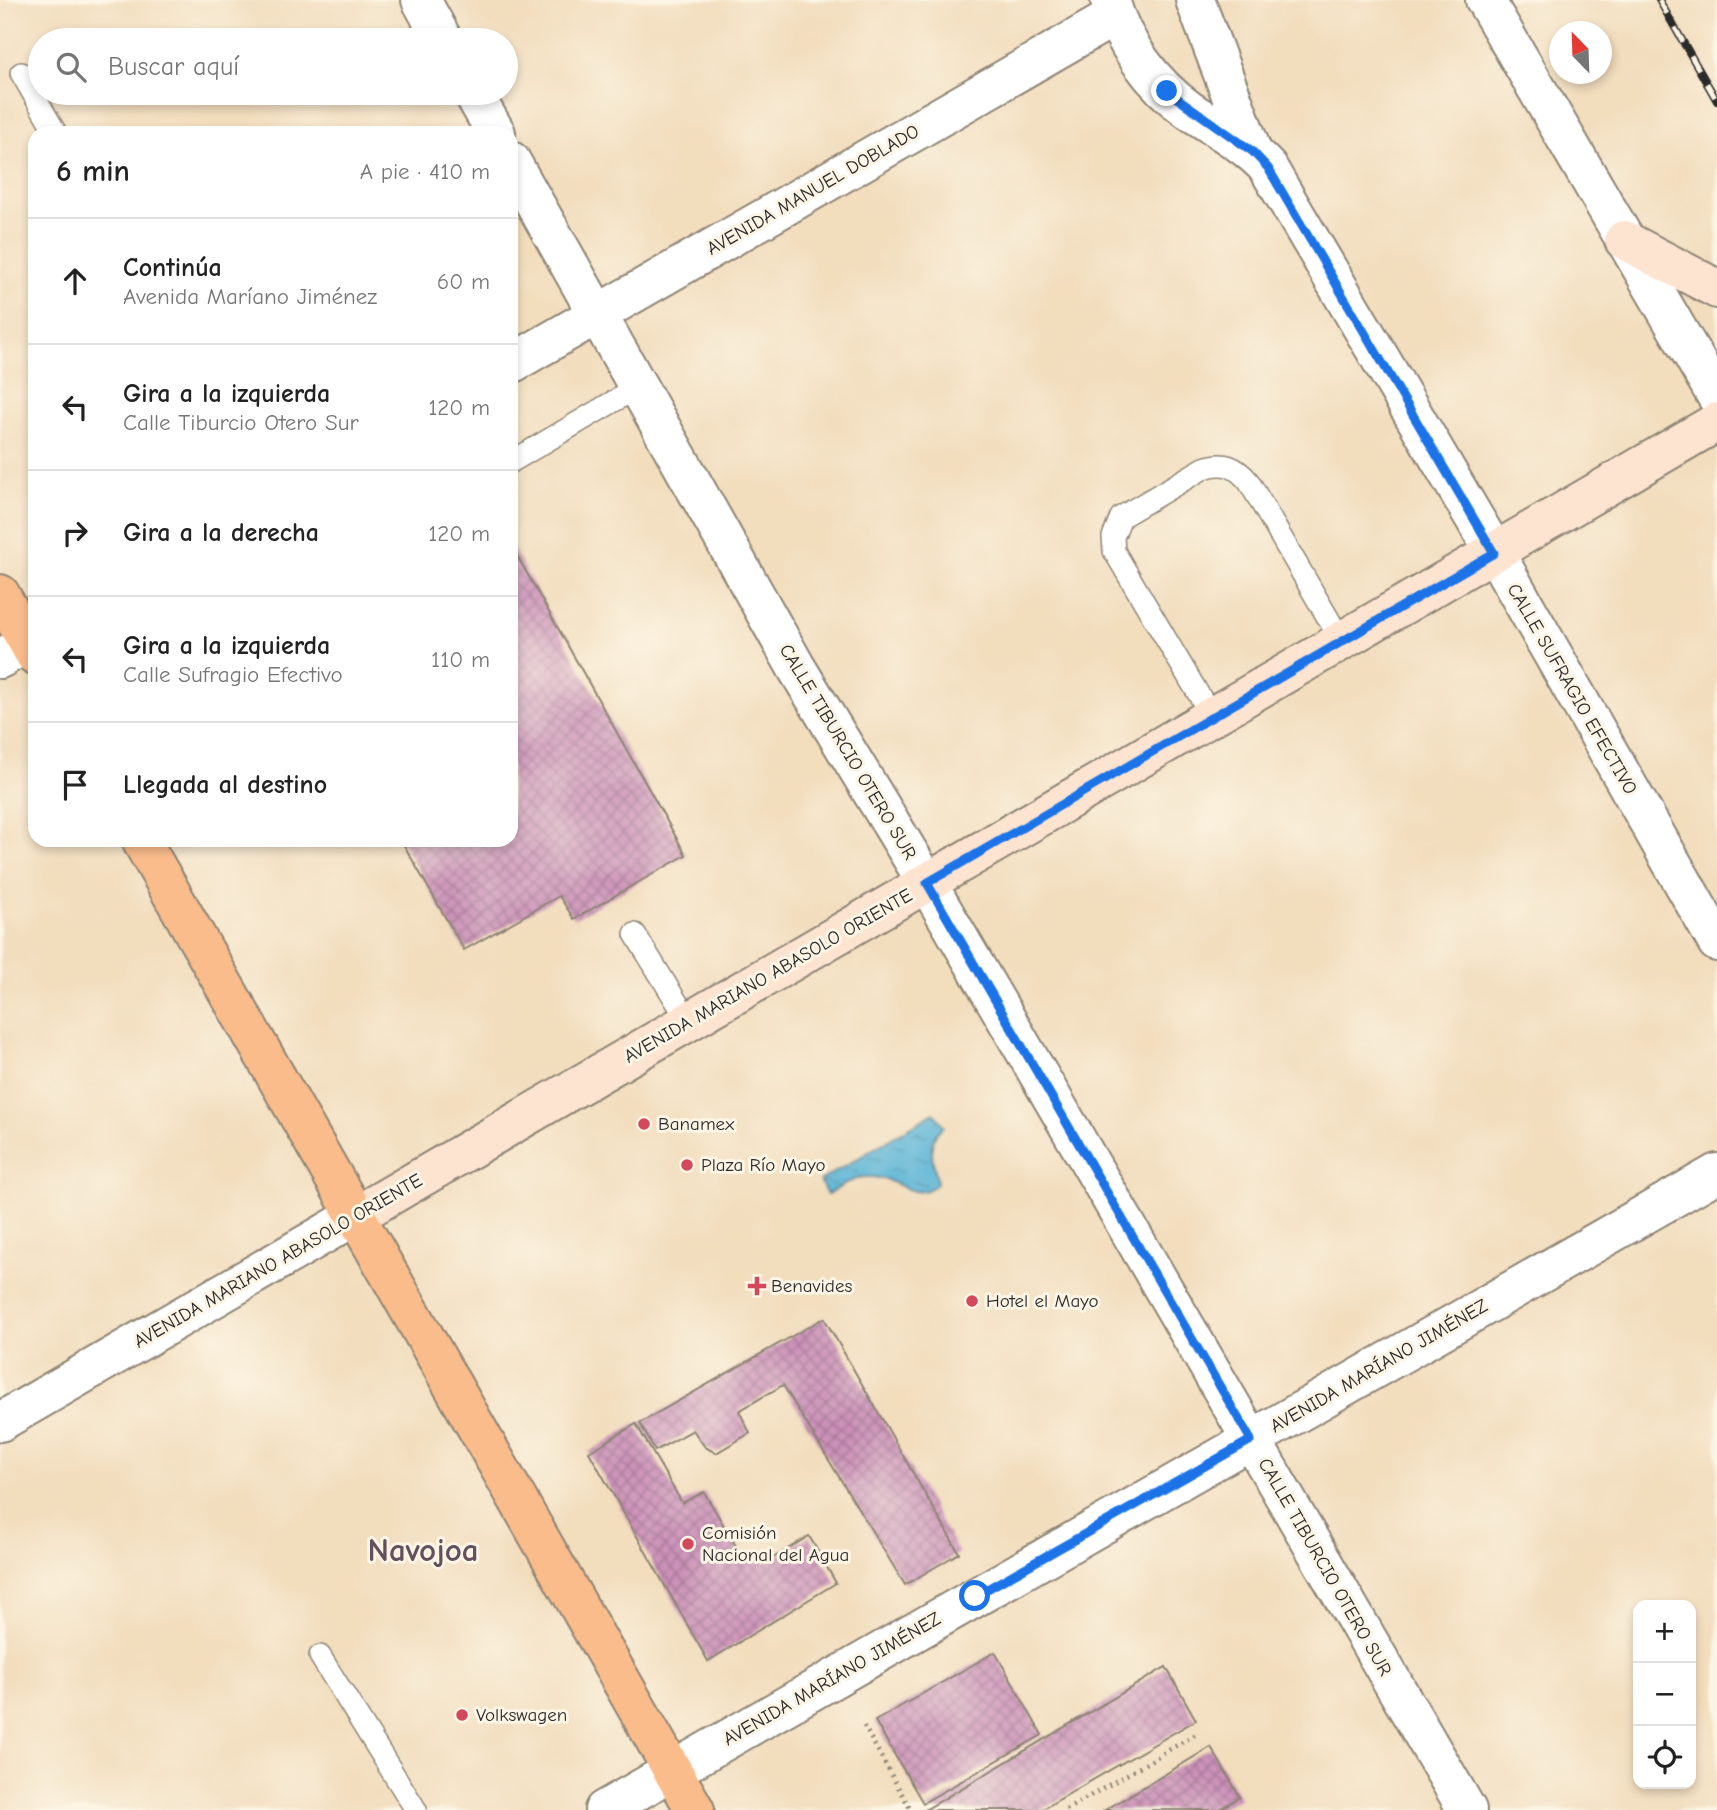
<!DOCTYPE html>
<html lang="es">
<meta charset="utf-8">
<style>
:root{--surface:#fff;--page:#f2f2f2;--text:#222;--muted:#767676;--line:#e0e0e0}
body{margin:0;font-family:"Comic Neue",sans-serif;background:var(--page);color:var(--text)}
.controls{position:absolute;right:21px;bottom:21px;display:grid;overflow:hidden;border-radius:14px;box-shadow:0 4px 10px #0003}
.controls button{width:63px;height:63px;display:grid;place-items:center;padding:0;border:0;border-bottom:2px solid var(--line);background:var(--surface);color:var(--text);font:35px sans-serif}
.compass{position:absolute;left:1549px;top:21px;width:63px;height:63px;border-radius:50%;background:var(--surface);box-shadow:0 4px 10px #0003;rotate:337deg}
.stop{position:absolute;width:21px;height:21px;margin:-16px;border:5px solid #1a73e8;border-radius:50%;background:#fff}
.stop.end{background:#1a73e8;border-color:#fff;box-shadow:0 2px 7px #0008}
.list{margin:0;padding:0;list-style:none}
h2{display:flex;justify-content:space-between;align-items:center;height:91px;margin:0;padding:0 28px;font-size:30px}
h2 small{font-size:23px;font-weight:400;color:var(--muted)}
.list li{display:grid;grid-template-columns:46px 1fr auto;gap:21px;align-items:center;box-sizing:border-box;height:126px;padding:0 28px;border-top:2px solid var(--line)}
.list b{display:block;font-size:26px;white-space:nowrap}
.list p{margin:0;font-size:23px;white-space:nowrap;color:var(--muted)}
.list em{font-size:23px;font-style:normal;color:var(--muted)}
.icon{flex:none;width:38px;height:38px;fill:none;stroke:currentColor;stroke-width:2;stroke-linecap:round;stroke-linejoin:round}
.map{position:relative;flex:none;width:1717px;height:1810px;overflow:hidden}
.search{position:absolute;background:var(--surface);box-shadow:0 4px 10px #0003;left:28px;top:28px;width:490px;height:77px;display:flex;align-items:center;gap:18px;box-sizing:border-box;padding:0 24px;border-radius:38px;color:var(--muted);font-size:26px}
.panel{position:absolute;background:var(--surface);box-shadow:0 4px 10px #0003;left:28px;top:126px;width:490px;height:721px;border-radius:21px}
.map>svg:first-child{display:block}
.water{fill:url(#water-ripples);stroke:#427081;stroke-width:2}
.building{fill:url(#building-cross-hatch)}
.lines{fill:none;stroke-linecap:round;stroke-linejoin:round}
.service-casing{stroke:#8e8474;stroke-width:24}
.minor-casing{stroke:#8e8474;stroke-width:42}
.tertiary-casing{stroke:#8e8474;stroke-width:42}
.secondary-casing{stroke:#8e8474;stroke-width:42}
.trunk-casing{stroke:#8e8474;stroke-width:42}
.path{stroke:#8e8474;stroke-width:4.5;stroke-dasharray:2 5;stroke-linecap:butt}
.service{stroke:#fff;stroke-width:21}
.minor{stroke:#fff;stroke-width:38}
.tertiary{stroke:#fff;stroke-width:38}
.secondary{stroke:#fde4d1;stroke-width:38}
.trunk{stroke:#fabc8b;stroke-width:38}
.rail-casing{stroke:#2b2b2b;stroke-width:8}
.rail{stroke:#fcf5e5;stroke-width:5;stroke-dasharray:16;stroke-linecap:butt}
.route{stroke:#1a73e8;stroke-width:9}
.poi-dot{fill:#d1495b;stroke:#fcf5e5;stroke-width:2.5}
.labels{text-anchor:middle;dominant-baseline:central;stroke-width:6;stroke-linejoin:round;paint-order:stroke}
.street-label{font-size:19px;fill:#2b2b2b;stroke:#fcf5e5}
.poi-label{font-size:19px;fill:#2b2b2b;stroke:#fcf5e5;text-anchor:start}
.town-label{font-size:33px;font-weight:bold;fill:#634f5d;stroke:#fcf5e5}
</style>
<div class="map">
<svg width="1717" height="1810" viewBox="0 0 1717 1810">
<defs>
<pattern id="water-ripples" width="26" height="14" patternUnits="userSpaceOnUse" patternTransform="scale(1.75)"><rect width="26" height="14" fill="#5ab4d7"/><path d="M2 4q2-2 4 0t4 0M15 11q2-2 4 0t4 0" fill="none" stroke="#4b93af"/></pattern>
<pattern id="building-cross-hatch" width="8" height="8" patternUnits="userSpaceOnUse" patternTransform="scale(1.75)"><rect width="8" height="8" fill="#cc92b9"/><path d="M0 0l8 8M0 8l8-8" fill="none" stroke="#a67797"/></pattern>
</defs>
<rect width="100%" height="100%" fill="#fcf5e5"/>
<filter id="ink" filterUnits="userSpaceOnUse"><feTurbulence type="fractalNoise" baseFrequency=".0143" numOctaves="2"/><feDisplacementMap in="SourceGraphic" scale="14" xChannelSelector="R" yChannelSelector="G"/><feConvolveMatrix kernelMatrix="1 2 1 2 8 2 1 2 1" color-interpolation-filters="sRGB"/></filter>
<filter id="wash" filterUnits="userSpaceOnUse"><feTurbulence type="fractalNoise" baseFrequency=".00686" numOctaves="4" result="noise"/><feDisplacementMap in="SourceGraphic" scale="28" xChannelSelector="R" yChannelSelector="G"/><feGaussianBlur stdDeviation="1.57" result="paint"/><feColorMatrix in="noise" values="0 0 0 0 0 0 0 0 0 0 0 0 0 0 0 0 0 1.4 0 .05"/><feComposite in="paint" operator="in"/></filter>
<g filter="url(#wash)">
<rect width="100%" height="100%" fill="#f2ddbd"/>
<path class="water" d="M934 1113 944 1126C923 1141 935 1162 937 1184 911 1205 898 1175 867 1177 853 1177 839 1188 827 1195L820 1181Z"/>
<g id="blocks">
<g class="building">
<polygon points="511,545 686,855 574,919 559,896 464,950 401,840 511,840"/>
<polygon points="824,1318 959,1553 905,1585 783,1385 739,1411 750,1433 716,1453 705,1447 693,1430 655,1451 640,1423"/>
<polygon points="636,1424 682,1503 704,1492 743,1558 757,1552 765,1563 809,1536 836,1583 708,1661 589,1452"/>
<polygon points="995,1652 1042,1735 923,1803 875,1721"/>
<polygon points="1166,1667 1196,1720 1041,1810 925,1810"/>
<polygon points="1211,1747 1240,1797 1218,1810 1105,1810"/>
</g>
</g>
</g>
<g filter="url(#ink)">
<use href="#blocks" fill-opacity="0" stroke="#8e8474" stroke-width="2"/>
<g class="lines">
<g class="service-casing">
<g id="service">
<polyline points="21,73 56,133"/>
<polyline points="511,462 638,387"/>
<path d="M1212 717 1114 551 1113 537 1121 517 1204 468C1224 461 1236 466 1249 482L1342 642"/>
<polyline points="635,934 689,1022"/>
<polyline points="320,1656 416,1810"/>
</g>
</g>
<g class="minor-casing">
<g id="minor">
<path d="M1110 0C1122 42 1153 85 1189 110 1217 129 1245 143 1268 168L1495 553 1717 942"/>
<polyline points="1195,0 1252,151"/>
<polyline points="511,364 1115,16"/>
<polyline points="0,659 35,638"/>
<polyline points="927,883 1467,1810"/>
<polyline points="604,1810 1717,1173"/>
</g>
</g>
<g class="tertiary-casing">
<g id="tertiary">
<polyline points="421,0 443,40"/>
<polyline points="1485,0 1717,397"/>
<polyline points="473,93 496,133"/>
<polyline points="511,161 796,667 927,883"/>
<polyline points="0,1422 357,1215"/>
</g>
</g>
<g class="secondary-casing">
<g id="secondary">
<polyline points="1624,240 1717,289"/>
<polyline points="357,1215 1717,422"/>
</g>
</g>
<g class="trunk-casing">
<g id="trunk">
<polyline points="0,594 35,655"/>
<polyline points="141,840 695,1810"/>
</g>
</g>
<g class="path">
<polyline points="864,1726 911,1810"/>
<polyline points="1066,1810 1198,1733"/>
</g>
<use href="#service" class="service"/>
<use href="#minor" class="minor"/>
<use href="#tertiary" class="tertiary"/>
<use href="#secondary" class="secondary"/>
<use href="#trunk" class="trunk"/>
<g class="rail-casing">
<polyline id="rail" points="1659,0 1717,101"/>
</g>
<use href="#rail" class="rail"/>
</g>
</g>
<g class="lines" filter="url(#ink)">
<polyline class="route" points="975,1596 1251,1440 927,883 1494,553 1268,168 1252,151 1167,91"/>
</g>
<g class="poi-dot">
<circle cx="644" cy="1124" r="7"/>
<circle cx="687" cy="1165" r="7"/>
<path d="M753.5 1275.5h7v7h7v7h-7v7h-7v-7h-7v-7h7z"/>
<circle cx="972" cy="1301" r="7"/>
<circle cx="688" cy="1544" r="7"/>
<circle cx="462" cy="1715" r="7"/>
</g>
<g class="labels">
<g class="street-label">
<text transform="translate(813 190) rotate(-30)">AVENIDA MANUEL DOBLADO</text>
<text transform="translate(1572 689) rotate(60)">CALLE SUFRAGIO EFECTIVO</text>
<text transform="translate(848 752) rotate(59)">CALLE TIBURCIO OTERO SUR</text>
<text transform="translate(768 976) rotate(-30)">AVENIDA MARIANO ABASOLO ORIENTE</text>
<text transform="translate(278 1261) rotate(-30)">AVENIDA MARIANO ABASOLO ORIENTE</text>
<text transform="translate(1379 1366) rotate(-30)">AVENIDA MARÍANO JIMÉNEZ</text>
<text transform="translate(1325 1567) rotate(60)">CALLE TIBURCIO OTERO SUR</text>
<text transform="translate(832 1679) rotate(-30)">AVENIDA MARÍANO JIMÉNEZ</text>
</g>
<g class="poi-label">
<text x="658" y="1124">Banamex</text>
<text x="701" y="1165">Plaza Río Mayo</text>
<text x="771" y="1286">Benavides</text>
<text x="986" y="1301">Hotel el Mayo</text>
<text x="702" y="1533">Comisión<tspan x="702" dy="22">Nacional del Agua</tspan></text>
<text x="476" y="1715">Volkswagen</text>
</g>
<g class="town-label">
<text x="423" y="1550">Navojoa</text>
</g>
</g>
</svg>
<div class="controls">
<button>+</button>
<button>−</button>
<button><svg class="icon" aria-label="locate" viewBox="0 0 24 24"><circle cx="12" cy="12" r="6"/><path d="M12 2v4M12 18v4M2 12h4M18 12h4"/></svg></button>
</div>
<svg class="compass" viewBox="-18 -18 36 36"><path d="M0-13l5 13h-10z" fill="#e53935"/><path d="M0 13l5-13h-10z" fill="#767676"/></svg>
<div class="stop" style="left:975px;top:1596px"></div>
<div class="stop end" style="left:1167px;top:91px"></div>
<div class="search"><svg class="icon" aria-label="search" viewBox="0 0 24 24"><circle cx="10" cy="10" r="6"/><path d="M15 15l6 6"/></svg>Buscar aquí</div>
<section class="panel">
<h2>6 min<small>A pie · 410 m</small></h2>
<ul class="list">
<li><svg class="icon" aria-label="ahead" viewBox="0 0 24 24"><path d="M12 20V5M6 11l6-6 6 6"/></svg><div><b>Continúa</b><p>Avenida Maríano Jiménez</p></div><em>60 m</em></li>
<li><svg class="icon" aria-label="left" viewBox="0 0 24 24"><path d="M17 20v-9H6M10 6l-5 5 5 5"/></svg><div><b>Gira a la izquierda</b><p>Calle Tiburcio Otero Sur</p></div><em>120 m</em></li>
<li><svg class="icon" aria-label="right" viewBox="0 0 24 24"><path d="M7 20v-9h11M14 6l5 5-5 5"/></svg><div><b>Gira a la derecha</b></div><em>120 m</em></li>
<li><svg class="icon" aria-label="left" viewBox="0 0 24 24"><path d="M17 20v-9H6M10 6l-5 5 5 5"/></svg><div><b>Gira a la izquierda</b><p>Calle Sufragio Efectivo</p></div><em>110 m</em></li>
<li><svg class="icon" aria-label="arrive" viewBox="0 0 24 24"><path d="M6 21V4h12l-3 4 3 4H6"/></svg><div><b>Llegada al destino</b></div></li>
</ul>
</section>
</div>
